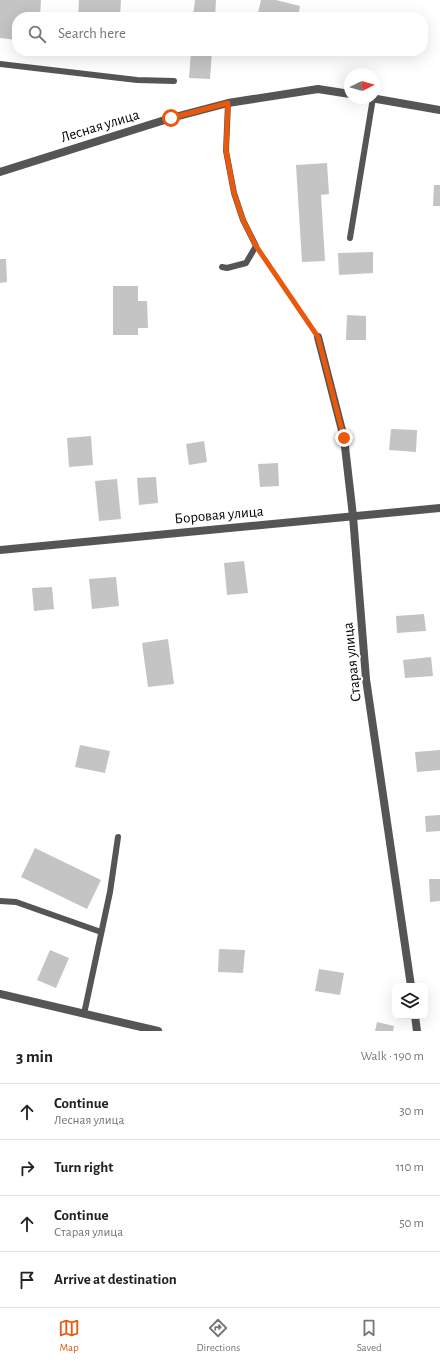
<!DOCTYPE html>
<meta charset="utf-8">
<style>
:root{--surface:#fff;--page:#f6f6f6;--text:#222;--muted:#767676;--line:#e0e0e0;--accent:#ea580c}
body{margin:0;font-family:"Alegreya Sans",sans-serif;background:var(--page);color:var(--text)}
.controls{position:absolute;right:12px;bottom:12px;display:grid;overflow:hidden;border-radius:8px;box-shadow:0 4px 16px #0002}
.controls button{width:36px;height:36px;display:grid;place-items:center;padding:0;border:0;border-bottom:1px solid var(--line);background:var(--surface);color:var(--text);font:20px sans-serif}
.compass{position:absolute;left:344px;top:68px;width:36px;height:36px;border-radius:50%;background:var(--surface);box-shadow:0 4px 16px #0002;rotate:85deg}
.stop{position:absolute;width:12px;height:12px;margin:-9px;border:3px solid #ea580c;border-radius:50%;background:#fff}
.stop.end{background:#ea580c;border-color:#fff;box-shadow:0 1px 4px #0008}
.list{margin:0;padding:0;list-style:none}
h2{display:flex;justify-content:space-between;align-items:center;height:52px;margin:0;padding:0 16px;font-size:17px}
h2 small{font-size:13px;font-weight:400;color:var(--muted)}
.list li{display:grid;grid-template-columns:26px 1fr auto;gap:12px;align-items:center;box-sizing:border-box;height:56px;padding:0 16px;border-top:1px solid var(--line)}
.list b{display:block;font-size:15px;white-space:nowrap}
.list p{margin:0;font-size:13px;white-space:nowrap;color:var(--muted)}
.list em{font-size:13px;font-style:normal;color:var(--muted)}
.icon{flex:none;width:22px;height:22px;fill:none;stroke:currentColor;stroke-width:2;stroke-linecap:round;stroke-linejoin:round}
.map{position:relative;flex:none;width:440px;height:1031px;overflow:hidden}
.search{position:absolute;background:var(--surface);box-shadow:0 4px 16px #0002;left:12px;right:12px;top:12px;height:44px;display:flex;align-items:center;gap:10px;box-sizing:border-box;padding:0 14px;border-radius:16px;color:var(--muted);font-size:15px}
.sheet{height:276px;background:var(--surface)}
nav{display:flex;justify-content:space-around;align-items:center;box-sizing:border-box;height:56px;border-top:1px solid var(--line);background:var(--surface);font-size:11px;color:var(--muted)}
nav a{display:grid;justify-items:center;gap:2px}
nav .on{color:var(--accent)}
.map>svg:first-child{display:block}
.building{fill:#c4c4c4}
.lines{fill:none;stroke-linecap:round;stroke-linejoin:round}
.path{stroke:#777;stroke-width:2.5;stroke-dasharray:1 2;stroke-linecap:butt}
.lane{stroke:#555;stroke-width:6}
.street{stroke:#555;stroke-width:8}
.route{stroke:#ea580c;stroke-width:5}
.labels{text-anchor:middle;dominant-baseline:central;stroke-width:4;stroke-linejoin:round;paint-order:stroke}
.street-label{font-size:15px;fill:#000;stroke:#fff}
</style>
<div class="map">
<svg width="440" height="1031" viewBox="0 0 440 1031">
<rect width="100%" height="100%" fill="#fff"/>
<g class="building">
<polygon points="0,0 41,0 40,17 17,17 17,40 0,38"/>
<polygon points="79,0 121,0 120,17 78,17"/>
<polygon points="195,0 216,0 215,17 193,17"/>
<polygon points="261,0 276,0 300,6 298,17 257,17"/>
<polygon points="191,51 212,51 210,79 189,78"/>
<polygon points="273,51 290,51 289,55"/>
<polygon points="327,163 329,194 321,195 325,261 302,262 296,165"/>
<polygon points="434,185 440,185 440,206 433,206"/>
<polygon points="373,252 373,273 339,275 338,253"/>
<polygon points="0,259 6,259 7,282 0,283"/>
<polygon points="113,286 138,286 138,301 147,301 148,328 138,328 138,335 113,335"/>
<polygon points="347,315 366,316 366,340 346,340"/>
<polygon points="391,429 417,430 416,452 389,450"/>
<polygon points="91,436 93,465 69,467 67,438"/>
<polygon points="204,441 207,462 189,465 186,444"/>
<polygon points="278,463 279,486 260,487 258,464"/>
<polygon points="156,477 158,503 139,505 137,478"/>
<polygon points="117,479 121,519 99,521 95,481"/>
<polygon points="244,561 248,593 227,595 224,563"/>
<polygon points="116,577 119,606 92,609 89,579"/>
<polygon points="52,587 54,609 34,611 32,588"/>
<polygon points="424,614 426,631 397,633 396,616"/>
<polygon points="168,639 174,684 148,687 142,643"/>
<polygon points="431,657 433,676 405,678 403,660"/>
<polygon points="80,745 110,751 105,773 75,767"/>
<polygon points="440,750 440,770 417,772 415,752"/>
<polygon points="440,815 440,831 426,832 425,816"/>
<polygon points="35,848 101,880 87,909 21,877"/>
<polygon points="429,879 440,879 440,901 430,902"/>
<polygon points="219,949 245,950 243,973 218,972"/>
<polygon points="50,950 69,958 56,988 37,980"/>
<polygon points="319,969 344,973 340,995 315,991"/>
<polygon points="377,1022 394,1026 393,1031 375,1031"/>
</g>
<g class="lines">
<polyline class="path" points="262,254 312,328"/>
<g class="lane">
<polyline points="0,64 137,80 174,81"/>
<polyline points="350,238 373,98"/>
<polyline points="222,267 227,268 246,263 256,246 243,220 234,193 226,151 228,103"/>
<polyline points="0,901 16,902 101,932"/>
<polyline points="84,1014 110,892 118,837"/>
</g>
<g class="street">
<polyline points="371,98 440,110"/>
<polyline points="0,172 171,118 228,103 318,89 350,94"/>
<polyline points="318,337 344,438 353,516 366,679 411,986"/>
<polyline points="0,550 440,508"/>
<polyline points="0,994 158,1031"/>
<polyline points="415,1016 417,1031"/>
</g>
</g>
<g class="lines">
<polyline class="route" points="171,118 228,103 226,151 234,193 243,220 256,246 318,337 344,438"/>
</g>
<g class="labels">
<g class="street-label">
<text transform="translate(100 126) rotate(-17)">Лесная улица</text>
<text transform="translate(219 515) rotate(-5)">Боровая улица</text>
<text transform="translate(352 662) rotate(-96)">Старая улица</text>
</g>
</g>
</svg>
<div class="controls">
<button><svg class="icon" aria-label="layers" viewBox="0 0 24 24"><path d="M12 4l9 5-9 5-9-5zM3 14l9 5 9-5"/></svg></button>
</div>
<svg class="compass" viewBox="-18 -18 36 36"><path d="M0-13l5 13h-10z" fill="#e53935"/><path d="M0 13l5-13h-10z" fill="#767676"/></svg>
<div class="stop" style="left:171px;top:118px"></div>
<div class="stop end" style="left:344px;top:438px"></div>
<div class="search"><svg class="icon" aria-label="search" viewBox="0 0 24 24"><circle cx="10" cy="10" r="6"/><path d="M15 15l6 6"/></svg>Search here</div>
</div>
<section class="sheet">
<h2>3 min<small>Walk · 190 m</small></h2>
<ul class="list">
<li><svg class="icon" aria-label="ahead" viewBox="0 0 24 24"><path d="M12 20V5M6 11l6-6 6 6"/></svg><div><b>Continue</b><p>Лесная улица</p></div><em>30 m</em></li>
<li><svg class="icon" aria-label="right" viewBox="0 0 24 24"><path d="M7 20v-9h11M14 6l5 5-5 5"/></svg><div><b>Turn right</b></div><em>110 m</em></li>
<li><svg class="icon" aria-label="ahead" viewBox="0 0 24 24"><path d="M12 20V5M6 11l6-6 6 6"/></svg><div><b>Continue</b><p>Старая улица</p></div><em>50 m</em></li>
<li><svg class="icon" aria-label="arrive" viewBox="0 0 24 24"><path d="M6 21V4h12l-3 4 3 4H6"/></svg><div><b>Arrive at destination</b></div></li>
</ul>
</section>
<nav>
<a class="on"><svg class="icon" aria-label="map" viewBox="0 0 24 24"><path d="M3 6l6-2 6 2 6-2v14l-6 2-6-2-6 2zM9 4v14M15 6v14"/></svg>Map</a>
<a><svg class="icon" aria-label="directions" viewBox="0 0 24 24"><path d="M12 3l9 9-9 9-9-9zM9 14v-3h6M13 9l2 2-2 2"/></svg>Directions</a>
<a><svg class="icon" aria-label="saved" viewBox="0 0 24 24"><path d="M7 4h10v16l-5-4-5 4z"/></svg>Saved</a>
</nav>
